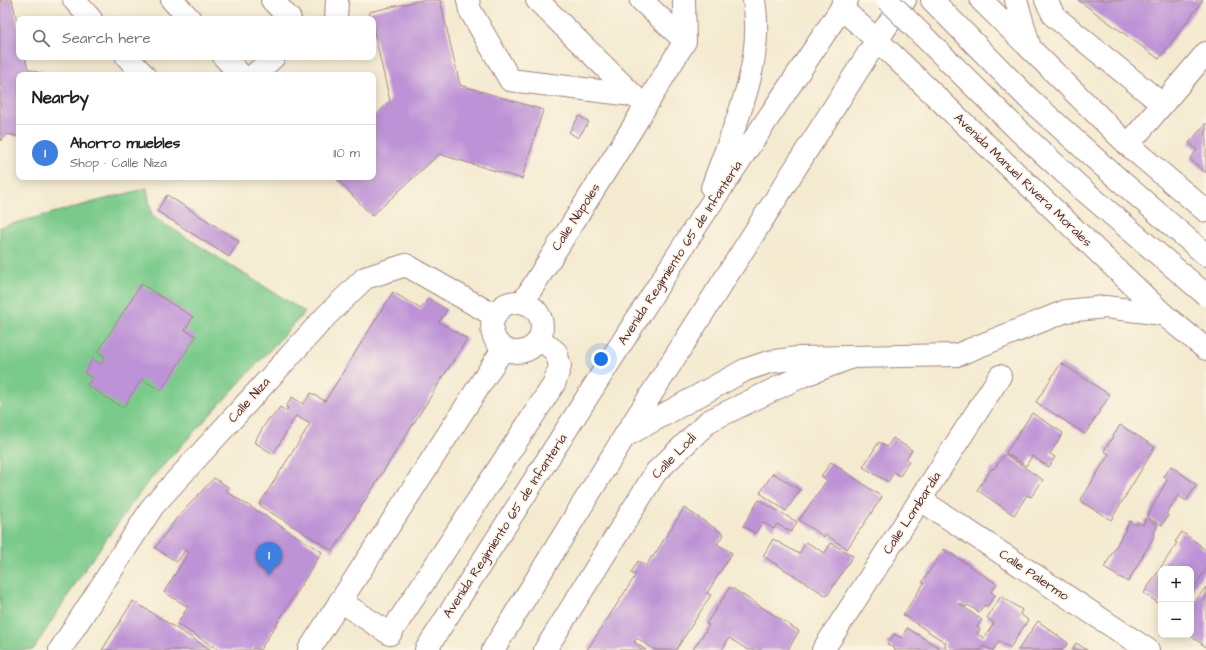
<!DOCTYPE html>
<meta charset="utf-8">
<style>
:root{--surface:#fff;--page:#f6f6f6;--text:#202124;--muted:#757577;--line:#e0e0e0;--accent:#b5179e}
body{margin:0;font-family:"Architects Daughter",sans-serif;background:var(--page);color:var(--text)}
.controls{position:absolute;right:12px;bottom:12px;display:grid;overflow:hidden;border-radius:8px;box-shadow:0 2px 10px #0003}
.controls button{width:36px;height:36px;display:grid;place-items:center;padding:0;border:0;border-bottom:1px solid var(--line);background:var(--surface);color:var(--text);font:20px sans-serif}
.you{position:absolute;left:601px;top:359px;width:14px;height:14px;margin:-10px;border:3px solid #fff;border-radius:50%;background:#1a73e8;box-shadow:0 0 0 6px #1a73e833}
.badge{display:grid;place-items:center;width:26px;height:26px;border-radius:50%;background:var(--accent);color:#fff;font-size:13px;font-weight:700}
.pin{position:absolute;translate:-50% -33px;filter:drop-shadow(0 1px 2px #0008)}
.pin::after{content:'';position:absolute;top:21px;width:14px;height:12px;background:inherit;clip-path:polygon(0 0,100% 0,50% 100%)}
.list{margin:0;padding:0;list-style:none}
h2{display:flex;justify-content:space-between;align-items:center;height:52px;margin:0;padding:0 16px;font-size:17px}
h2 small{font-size:13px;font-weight:400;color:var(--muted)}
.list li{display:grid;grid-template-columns:26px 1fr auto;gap:12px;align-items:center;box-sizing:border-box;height:56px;padding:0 16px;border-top:1px solid var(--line)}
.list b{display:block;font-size:15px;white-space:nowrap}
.list p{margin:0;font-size:13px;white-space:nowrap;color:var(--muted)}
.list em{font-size:13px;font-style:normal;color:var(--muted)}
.icon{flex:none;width:22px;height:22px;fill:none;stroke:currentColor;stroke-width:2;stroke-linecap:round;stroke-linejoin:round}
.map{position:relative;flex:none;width:1206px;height:650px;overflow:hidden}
.search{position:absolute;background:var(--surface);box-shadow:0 2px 10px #0003;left:16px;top:16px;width:360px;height:44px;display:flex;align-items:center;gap:10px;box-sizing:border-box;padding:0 14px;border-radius:8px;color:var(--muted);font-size:15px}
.panel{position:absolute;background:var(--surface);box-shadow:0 2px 10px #0003;left:16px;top:72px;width:360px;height:108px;border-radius:8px}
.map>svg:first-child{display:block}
.green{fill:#7aca8b;stroke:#62745b}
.building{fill:#bd92d6}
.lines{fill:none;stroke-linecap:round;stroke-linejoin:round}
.minor-casing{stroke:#9f847e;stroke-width:24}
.highway-casing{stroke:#9f847e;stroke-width:24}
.minor{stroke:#fff;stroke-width:22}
.highway{stroke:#fff;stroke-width:22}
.highway-bridge-casing{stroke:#9f847e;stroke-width:24;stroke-linecap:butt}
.highway-bridge{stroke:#fff;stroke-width:22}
.labels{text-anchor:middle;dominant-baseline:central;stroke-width:3;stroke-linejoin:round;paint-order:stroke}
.street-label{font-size:13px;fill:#4a1f2b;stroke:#fcf5e5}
</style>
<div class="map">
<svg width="1206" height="650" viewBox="0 0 1206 650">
<rect width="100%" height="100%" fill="#fcf5e5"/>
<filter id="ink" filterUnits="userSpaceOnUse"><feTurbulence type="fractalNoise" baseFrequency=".025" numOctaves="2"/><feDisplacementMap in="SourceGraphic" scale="8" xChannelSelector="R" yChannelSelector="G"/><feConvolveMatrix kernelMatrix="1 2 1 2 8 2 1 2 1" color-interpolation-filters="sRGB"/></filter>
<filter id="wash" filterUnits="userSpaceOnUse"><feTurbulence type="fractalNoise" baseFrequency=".012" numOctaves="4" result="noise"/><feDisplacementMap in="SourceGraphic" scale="16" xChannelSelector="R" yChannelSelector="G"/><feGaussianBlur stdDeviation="0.9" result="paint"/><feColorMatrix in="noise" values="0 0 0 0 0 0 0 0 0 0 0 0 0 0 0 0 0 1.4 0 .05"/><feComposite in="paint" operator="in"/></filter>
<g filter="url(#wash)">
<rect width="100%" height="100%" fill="#f4ead0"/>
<polygon class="green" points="147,188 152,216 305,312 147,483 87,566 33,650 0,650 0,227"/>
<g id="blocks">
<g class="building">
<polygon points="0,0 12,0 19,29 19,57 25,57 28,69 46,75 19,75 19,137 8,134 0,141"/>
<polygon points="422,0 440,0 460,85 543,110 522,179 439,154 372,216 335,177 373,177 373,118 390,101 373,28 373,19 371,19 369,12"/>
<polygon points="1078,0 1203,0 1159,59"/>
<polygon points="579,116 589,122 578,138 569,132"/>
<polygon points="1206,123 1206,173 1190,159 1197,150 1189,143"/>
<polygon points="167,195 239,241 229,257 157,211"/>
<polygon points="141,284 193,317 185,330 196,336 161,391 142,379 123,408 87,385 92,378 84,373 93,359 101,364 105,356 98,352"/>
<polygon points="393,292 421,309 428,298 447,310 439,322 467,339 333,551 259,505 310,424 296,416 273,454 254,442 269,418 271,419 280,407 286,411 288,408 286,407 292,397 303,404 311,393 325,401"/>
<polygon points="1061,363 1110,395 1085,434 1036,402"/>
<polygon points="1032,413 1063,433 1050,454 1055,457 1049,467 1032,456 1026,466 1006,453"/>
<polygon points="1120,425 1155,447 1111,520 1080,501 1109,454 1104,451"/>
<polygon points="893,438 912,450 906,459 909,461 900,476 894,472 888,482 863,467 879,442 887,447"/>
<polygon points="1005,454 1043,480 1031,497 1027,495 1014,515 977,490 992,468 994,469"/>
<polygon points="831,462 882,497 847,549 825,534 824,537 799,520 827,480 821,476"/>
<polygon points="1171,466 1197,485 1186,501 1178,495 1166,514 1168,515 1162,525 1147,517 1167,480 1164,477"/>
<polygon points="773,473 800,490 786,511 760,493"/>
<polygon points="214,478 228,487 226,491 227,492 322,552 260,650 253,648 252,650 219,650 177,624 188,607 164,592 189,552 185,550 177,562 155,548 176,519"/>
<polygon points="759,500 797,522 791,532 777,524 774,529 763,522 755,533 743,526"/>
<polygon points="684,508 724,534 717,544 732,553 707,593 711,595 676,650 655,650 637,638 634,642 646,650 587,650 636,575 631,573 638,561 646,566 652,556 653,557"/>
<polygon points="1146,518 1158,525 1154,533 1155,534 1128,582 1104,568 1130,521 1136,525 1138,522 1143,525"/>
<polygon points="1182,532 1200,545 1200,546 1206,550 1206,569 1191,592 1191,569 1161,569 1161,605 1144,593 1177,543 1175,542"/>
<polygon points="773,539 799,554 806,542 825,553 831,543 853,556 827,596 763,556"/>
<polygon points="944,549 997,584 991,592 995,595 987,607 984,605 979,612 968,605 966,607 960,603 959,604 982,620 977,627 980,629 977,634 984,638 994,623 987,618 1001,596 1022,610 1020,614 1028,620 1010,648 999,641 993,650 991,650 984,646 981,650 948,650 944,647 946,643 903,615 924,583 922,582"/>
<polygon points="730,587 799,631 788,650 748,650 729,638 722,650 693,650 709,625 706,624"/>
<polygon points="1206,587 1206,647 1191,636 1191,607"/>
<polygon points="133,601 211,650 102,650"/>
<polygon points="1038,621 1068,643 1063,650 1018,650"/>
<polygon points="907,628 943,650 894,650 895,649 887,644 894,634 901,638"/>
<polygon points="1076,643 1087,650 1072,650"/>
</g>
</g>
</g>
<g filter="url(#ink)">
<use href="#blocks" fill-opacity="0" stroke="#9f847e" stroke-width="1"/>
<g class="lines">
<g class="minor-casing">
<g id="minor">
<polyline points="74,0 91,19"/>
<polyline points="172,0 190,19"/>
<polyline points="272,0 290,19"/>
<polyline points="468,0 470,10 510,80 632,95"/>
<polyline points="537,0 635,97"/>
<polyline points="641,0 685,41"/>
<polyline points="981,0 1128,145 1206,211"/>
<polyline points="1046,0 1054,16 1162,104"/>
<polyline points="841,8 877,40 1163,314 1206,349"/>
<polyline points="336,19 337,0"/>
<polyline points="127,57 144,75"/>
<polyline points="224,57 241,75"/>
<polyline points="254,75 274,57"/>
<polyline points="1128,145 1206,53"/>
<circle cx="517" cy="327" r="25"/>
<polyline points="523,302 630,132 685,41 684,0"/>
<polyline points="921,500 1148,650"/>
<polyline points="340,601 390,634 554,384 560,366 556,352 540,339"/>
<polyline points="60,650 153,506 326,316 365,278 406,265 495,316"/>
<polyline points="309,650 503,349"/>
<polyline points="545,650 656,472 709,421 802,376 850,358"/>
<polyline points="823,650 1000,376"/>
</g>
</g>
<g class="highway-casing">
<g id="highway">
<polyline points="932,0 1028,98 1101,164 1206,255"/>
<polyline points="1016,0 1030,48"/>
<path d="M712 188C733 128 765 65 754 0"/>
<polyline points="627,435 745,370 769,362 797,358 957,355 1066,311 1105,307 1163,314"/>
<polyline points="426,650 700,220 847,0"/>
<polyline points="493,650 624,437 877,40 905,0"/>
</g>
</g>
<use href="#minor" class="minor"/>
<use href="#highway" class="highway"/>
<g class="highway-bridge-casing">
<polyline id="highway-bridge" points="887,0 1019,131 1081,188 1206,295"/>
</g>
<use href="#highway-bridge" class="highway-bridge"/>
</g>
</g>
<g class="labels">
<g class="street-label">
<text transform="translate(1023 180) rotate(44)">Avenida Manuel Rivera Morales</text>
<text transform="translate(576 217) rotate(-57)">Calle Nápoles</text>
<text transform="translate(680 253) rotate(-57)">Avenida Regimiento 65 de Infantería</text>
<text transform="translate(249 400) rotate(-48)">Calle Niza</text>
<text transform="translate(674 456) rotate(-46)">Calle Lodi</text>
<text transform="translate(912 513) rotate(-57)">Calle Lombardía</text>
<text transform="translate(505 526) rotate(-57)">Avenida Regimiento 65 de Infantería</text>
<text transform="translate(1034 575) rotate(34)">Calle Palermo</text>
</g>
</g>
</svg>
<div class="controls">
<button>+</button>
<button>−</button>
</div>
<div class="you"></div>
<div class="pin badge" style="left:269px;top:575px;background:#3f7fe0">1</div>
<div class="search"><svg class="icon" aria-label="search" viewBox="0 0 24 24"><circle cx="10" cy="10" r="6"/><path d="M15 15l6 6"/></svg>Search here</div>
<section class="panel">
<h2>Nearby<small></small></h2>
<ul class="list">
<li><span class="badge" style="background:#3f7fe0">1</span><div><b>Ahorro muebles</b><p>Shop · Calle Niza</p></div><em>110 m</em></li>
</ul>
</section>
</div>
